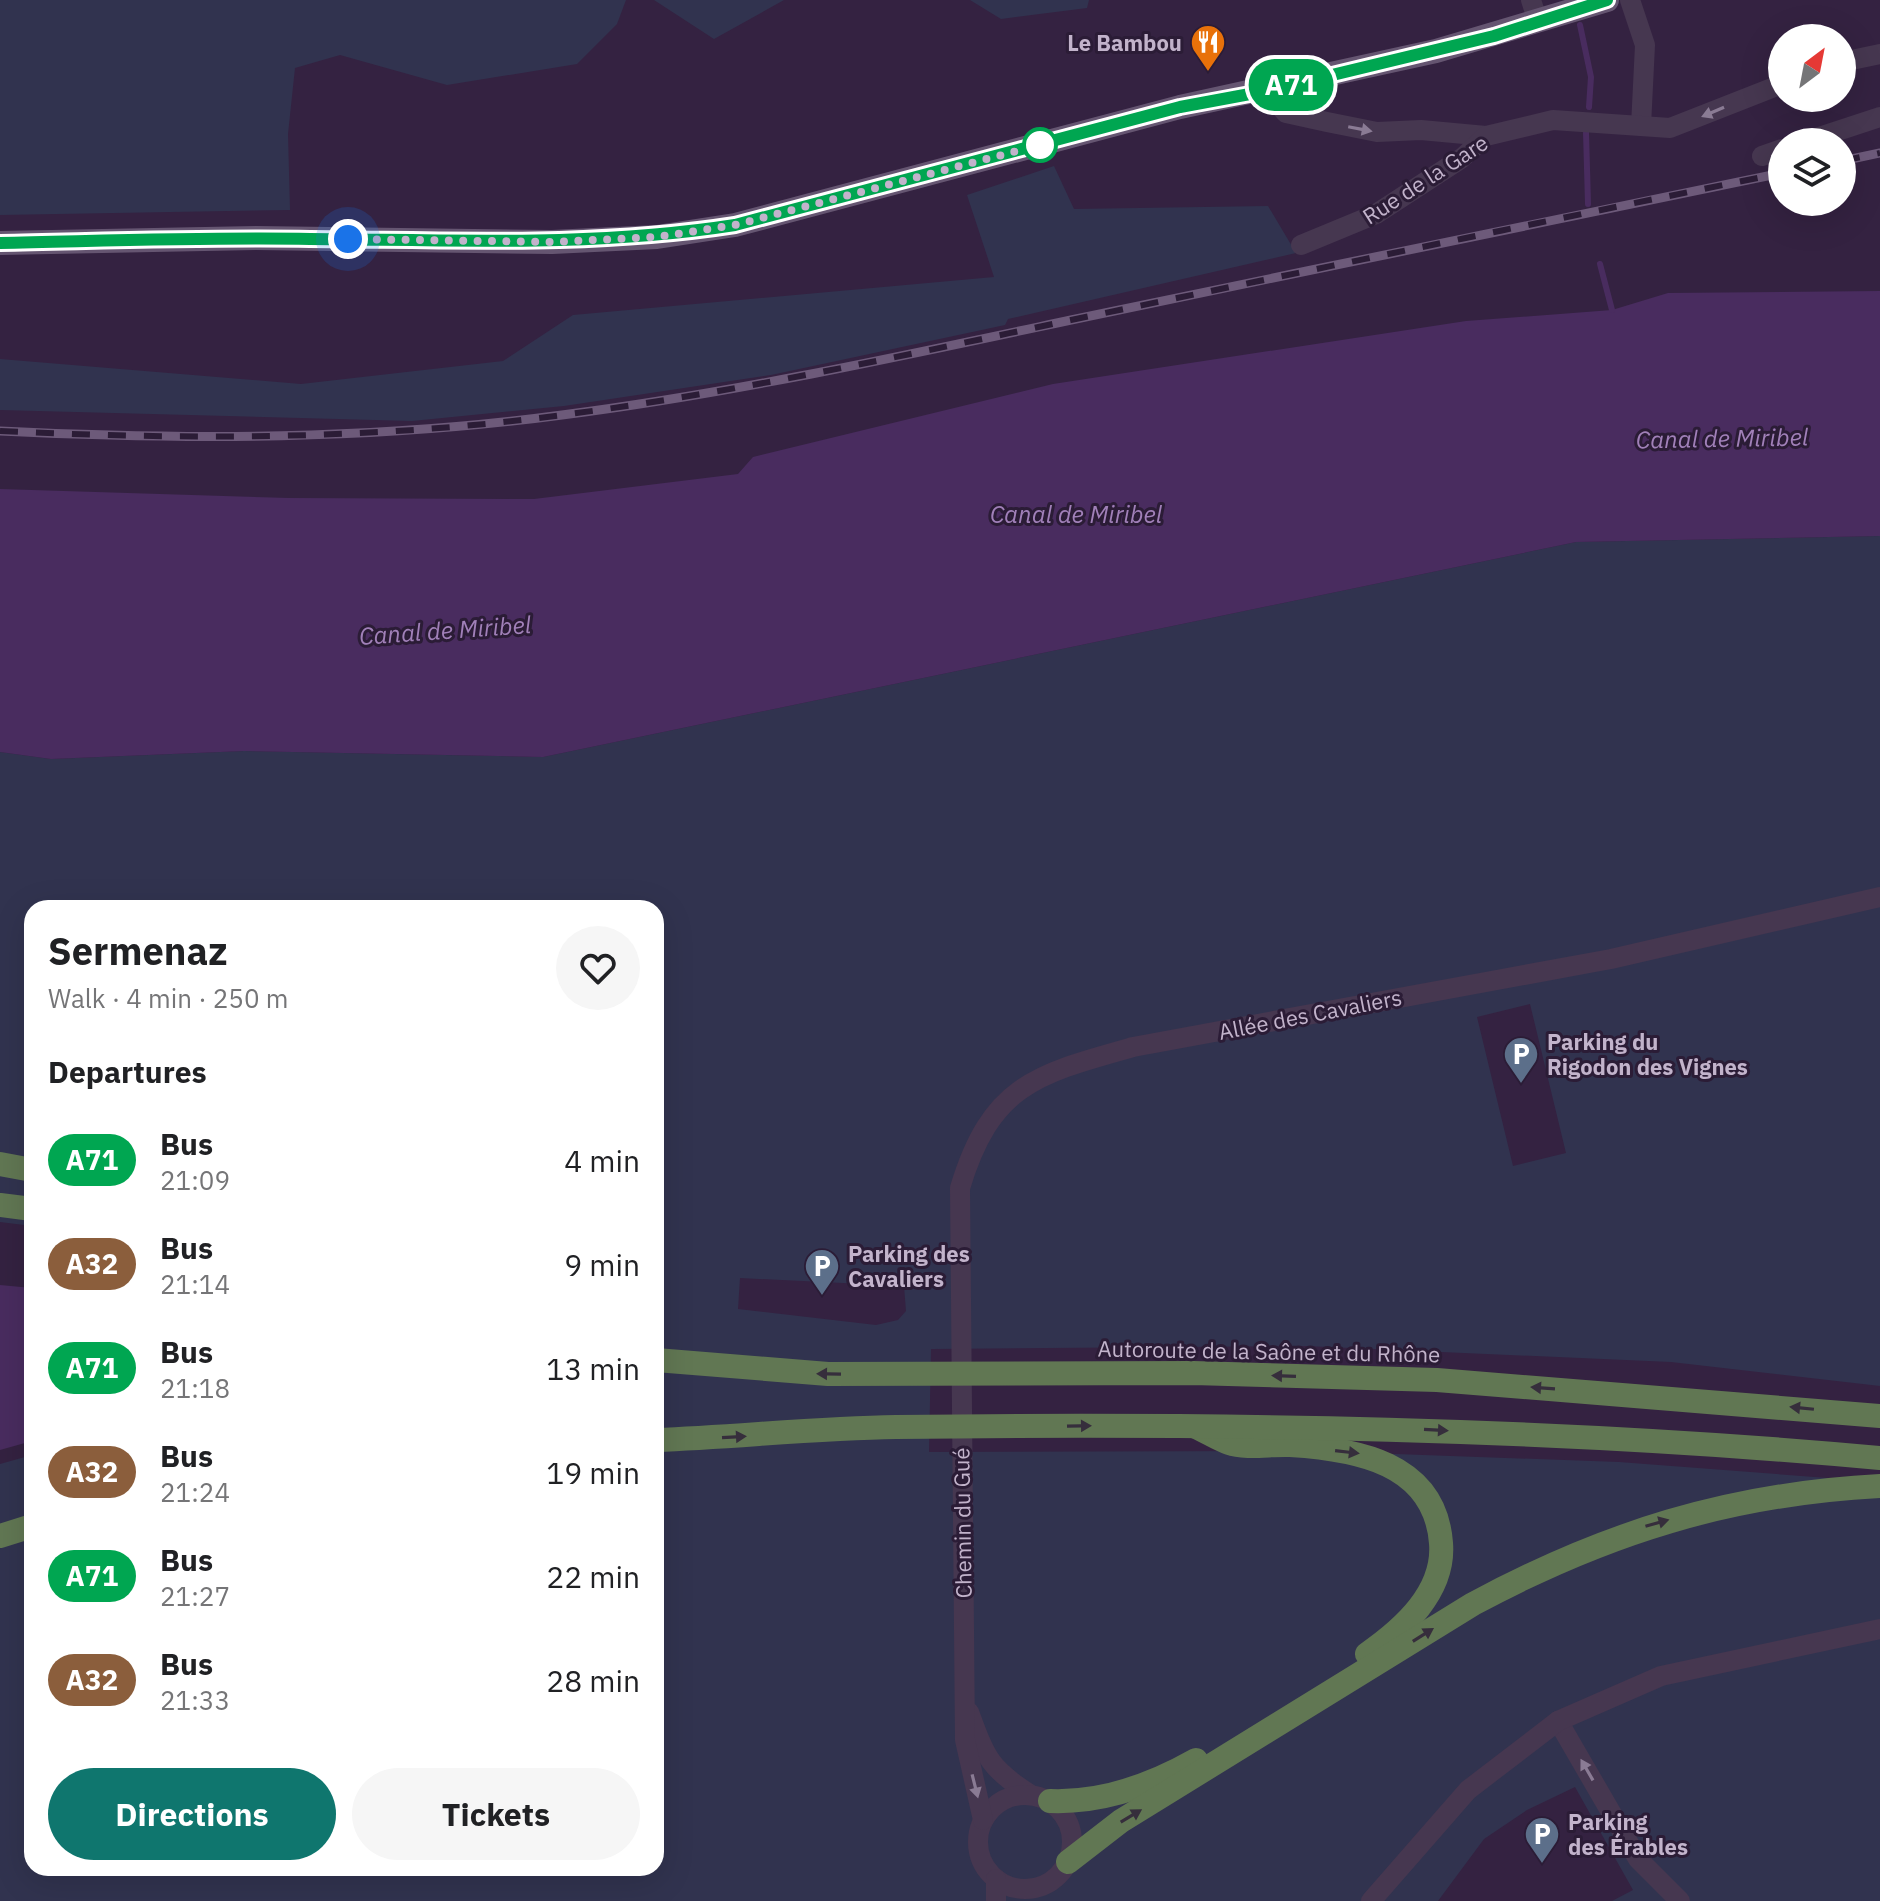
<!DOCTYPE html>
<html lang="en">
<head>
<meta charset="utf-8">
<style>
	body { margin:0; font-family:"IBM Plex Sans",sans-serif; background:#f6f6f6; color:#202124; height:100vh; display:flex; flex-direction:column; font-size:30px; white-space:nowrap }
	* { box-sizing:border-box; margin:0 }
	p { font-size:26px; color:#757577 }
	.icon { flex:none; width:44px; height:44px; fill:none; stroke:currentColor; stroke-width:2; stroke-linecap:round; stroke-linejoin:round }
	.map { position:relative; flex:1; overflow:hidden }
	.panel { position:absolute; left:24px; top:900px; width:640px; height:976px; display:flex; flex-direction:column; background:#fff; border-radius:24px; box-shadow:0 8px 32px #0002 }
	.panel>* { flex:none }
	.badge { padding:0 16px; border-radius:26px; font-size:28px; line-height:52px }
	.needle { width:52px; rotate:32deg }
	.fabs { position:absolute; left:1768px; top:24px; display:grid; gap:16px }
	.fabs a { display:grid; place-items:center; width:88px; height:88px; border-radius:50%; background:#fff; box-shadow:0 8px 32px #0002; font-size:40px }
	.you { position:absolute; width:40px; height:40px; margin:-20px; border:6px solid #fff; border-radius:50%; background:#1a73e8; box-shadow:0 0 0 12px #1a73e833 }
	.map>.badge { position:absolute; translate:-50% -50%; box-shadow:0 0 0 4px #fff }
	h2 { padding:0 24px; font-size:30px; line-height:72px }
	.round { display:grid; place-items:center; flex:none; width:84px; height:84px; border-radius:42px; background:#f6f6f6 }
	.summary { display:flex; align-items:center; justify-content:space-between; height:136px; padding:0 24px }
	h1 { font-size:38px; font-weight:700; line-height:60px }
	.button { display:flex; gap:16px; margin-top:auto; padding:16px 24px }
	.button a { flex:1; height:92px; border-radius:48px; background:#0f766e; color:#fff; font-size:32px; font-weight:700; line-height:92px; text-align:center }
	.button a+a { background:#f6f6f6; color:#202124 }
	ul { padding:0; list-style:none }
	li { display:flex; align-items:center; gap:24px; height:104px; padding:0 24px }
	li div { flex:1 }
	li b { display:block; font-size:30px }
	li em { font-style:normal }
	li .badge { min-width:88px; font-weight:700; text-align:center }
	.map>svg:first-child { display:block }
	.green { fill:#31334f; fill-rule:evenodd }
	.water { fill:#492c5f }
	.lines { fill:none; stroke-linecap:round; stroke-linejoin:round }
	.stream { stroke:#492c5f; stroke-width:6 }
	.minor { stroke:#463750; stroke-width:20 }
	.major { stroke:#655571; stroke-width:24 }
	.highway { stroke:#617753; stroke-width:24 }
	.rail-casing { stroke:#6d5a7a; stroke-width:9 }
	.rail { stroke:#2b1c36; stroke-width:6; stroke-dasharray:18; stroke-linecap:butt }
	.oneway { fill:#8a7b94 }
	.oneway2 { fill:#362e3c }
	.line-casing { stroke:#fff; stroke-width:18 }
	.line { stroke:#00a651; stroke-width:12 }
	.walk { stroke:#c2b3cb; stroke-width:8; stroke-dasharray:0 14.4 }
	.stop-dot { fill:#fff; stroke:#00a651; stroke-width:4 }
	.labels { text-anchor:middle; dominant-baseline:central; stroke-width:6; stroke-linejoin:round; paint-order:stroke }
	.poi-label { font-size:22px; font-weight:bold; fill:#c2b3cb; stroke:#2b1c36; text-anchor:start }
	.street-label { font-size:22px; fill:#c2b3cb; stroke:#2b1c36 }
	.water-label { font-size:24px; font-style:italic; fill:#a180b9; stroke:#2b1c36 }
</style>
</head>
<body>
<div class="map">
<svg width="1880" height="1901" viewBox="0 0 1880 1901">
	<rect width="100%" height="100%" fill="#342241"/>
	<g class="green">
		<polygon points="0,0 626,0 617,24 577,64 447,85 340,55 295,68 288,134 290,210 0,215"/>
		<polygon points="654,0 784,0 714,39"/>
		<polygon points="970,0 1089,0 1087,8 1001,19"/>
		<polygon points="1054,166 1074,209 1268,206 1296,253 1008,319 1005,325 771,375 564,406 412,421 0,410 0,359 301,384 503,361 573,315 994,277 967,195"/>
		<path d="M1880,536V1386L1671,1362L1306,1346L931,1349L929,1452L1314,1451L1619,1462L1880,1482V1901H1612L1633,1890L1575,1787L1527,1810L1484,1839L1438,1901H0V1464L32,1455V1868H656V908H32V1226L0,1222V752L51,759L244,751L543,757L1576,542ZM1530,1004L1566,1153L1513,1166L1477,1017ZM740,1278L904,1286L906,1311L898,1320L876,1325L738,1309Z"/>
	</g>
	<g class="water">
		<polygon points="1880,291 1880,536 1576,542 543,757 244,751 51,759 0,752 0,489 289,498 534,499 738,474 753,457 1053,384 1466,321 1612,310 1668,293"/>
		<polygon points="0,1285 32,1288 32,1441 0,1450"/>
	</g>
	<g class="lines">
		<g class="stream">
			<polyline points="1580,25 1591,77 1589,107"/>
			<polyline points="1586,132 1588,204"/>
			<polyline points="1600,264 1612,310"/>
		</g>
		<g class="minor">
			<polyline points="1531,0 1538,22"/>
			<polyline points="1630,0 1645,45 1641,126"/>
			<polyline points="1842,62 1880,54"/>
			<polyline points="1266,91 1286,113 1327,122 1377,132 1421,130 1486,136"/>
			<polyline points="1804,142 1880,117"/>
			<polyline points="1762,156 1782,149"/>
			<polyline points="1301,245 1376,214 1462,158 1486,136 1553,120 1670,128 1782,84"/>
			<path d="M969,1712C986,1758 989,1768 1031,1795"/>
			<polyline points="1558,1721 1638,1859 1680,1901"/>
			<circle cx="1025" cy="1842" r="47"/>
			<path d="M983,1820L965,1740L960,1188C991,1085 1036,1074 1133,1047L1611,959L1880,897"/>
			<polyline points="996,1901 996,1879"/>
			<polyline points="1371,1901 1468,1790 1558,1721 1661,1676 1880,1629"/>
		</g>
		<polyline class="major" points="0,243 256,238 552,242 657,237 735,225 1180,107 1436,51 1607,0"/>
		<g class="highway">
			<polyline points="0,1164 32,1170"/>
			<polyline points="0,1205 32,1209"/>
			<polyline points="656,1360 828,1374 1193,1373 1437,1380 1880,1416"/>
			<path d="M1196,1427C1207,1432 1218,1439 1229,1443C1246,1449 1271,1444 1290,1445C1355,1449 1435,1462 1441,1543C1445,1592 1403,1629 1367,1654"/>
			<path d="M656,1440C736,1437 816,1428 896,1427C1224,1423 1553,1428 1880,1458"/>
			<polyline points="0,1536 32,1526"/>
			<path d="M1050,1801C1102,1803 1152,1785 1196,1760"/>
			<path d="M1068,1862L1121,1821L1473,1604C1605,1533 1729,1494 1880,1486"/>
		</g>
		<g class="rail-casing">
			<g id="rail">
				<polyline points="1842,161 1880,153"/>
				<path d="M0,431C187,440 376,440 562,415C733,393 902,356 1071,320C1308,271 1545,221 1782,173"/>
			</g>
		</g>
		<use href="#rail" class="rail"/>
	</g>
	<defs><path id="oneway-solid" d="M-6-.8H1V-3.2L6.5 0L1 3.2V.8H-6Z" transform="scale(2)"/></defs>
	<g class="oneway">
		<use href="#oneway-solid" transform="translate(1713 112) rotate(157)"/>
		<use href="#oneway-solid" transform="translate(1360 129) rotate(11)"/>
		<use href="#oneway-solid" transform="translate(1587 1770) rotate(-120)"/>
		<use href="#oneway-solid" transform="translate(975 1786) rotate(76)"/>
	</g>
	<g class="oneway2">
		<use href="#oneway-solid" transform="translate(829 1374) rotate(-179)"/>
		<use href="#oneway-solid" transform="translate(1284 1376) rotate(-178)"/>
		<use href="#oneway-solid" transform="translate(1543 1388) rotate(-176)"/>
		<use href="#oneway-solid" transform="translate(1802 1408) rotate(-174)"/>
		<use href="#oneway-solid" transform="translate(1079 1426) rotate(-1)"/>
		<use href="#oneway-solid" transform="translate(1436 1430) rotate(3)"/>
		<use href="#oneway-solid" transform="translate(734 1437) rotate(-3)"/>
		<use href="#oneway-solid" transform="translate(1347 1452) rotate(7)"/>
		<use href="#oneway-solid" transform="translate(1657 1523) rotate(-16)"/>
		<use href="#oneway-solid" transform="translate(1423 1635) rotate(-32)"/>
		<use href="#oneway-solid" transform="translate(1131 1816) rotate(-31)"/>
	</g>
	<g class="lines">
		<g class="line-casing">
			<path id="line" d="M0,243C103,241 207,237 310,239C452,240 594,247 735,225L1180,107L1266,91L1494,36L1607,0"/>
		</g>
		<use href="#line" class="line"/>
		<polyline class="walk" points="348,239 552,242 657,237 735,225 1040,145"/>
	</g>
	<defs>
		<g id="restaurant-pin" transform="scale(1.8)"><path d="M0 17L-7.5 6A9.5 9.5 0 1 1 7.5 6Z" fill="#e8710a" stroke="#2b1c36"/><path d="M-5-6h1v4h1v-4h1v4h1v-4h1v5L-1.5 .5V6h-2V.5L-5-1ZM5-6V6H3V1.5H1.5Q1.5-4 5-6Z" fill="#fff"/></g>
		<g id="parking-pin" transform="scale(1.8)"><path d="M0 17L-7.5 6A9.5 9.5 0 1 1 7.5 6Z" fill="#5c6f8a" stroke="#2b1c36"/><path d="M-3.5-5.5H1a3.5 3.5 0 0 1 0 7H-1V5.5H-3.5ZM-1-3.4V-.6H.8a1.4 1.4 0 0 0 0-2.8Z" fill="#fff"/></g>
	</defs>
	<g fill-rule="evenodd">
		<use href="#restaurant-pin" x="1208" y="42"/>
		<use href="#parking-pin" x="1521" y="1054"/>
		<use href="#parking-pin" x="822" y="1266"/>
		<use href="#parking-pin" x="1542" y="1834"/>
	</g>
	<circle class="stop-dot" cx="1040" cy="145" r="16"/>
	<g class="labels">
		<g class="poi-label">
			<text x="1182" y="42" text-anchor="end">Le Bambou</text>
			<text x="1547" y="1041">Parking du<tspan x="1547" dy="25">Rigodon des Vignes</tspan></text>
			<text x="848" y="1253">Parking des<tspan x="848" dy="25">Cavaliers</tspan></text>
			<text x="1568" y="1821">Parking<tspan x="1568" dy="25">des Érables</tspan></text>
		</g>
		<g class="street-label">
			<text transform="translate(1425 179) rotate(-33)">Rue de la Gare</text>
			<text transform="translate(1310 1014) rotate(-11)">Allée des Cavaliers</text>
			<text transform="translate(1269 1351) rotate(1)">Autoroute de la Saône et du Rhône</text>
			<text transform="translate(962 1523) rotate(-91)">Chemin du Gué</text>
		</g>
		<g class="water-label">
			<text transform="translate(1722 438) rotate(-1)">Canal de Miribel</text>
			<text x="1076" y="514">Canal de Miribel</text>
			<text transform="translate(445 630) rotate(-4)">Canal de Miribel</text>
		</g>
	</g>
</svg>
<div class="fabs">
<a><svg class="needle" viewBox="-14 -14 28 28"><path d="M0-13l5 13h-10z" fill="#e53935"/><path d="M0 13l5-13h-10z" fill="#757577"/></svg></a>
<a><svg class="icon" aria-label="layers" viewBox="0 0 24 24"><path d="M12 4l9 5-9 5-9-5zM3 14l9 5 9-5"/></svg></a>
</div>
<div class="you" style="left:348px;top:239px"></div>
<b class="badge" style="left:1291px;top:85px;background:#00a651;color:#fff">A71</b>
<section class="panel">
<div class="summary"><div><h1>Sermenaz</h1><p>Walk · 4 min · 250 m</p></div><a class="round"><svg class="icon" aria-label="heart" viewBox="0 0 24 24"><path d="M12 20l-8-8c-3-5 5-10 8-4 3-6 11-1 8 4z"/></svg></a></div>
<h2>Departures</h2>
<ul>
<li><span class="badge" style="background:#00a651;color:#fff">A71</span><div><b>Bus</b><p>21:09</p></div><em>4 min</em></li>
<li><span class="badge" style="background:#8b5e3c;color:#fff">A32</span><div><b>Bus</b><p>21:14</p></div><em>9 min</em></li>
<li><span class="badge" style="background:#00a651;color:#fff">A71</span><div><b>Bus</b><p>21:18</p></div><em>13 min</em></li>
<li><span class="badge" style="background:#8b5e3c;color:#fff">A32</span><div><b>Bus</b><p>21:24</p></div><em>19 min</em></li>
<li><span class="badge" style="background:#00a651;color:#fff">A71</span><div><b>Bus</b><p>21:27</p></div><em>22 min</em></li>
<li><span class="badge" style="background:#8b5e3c;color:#fff">A32</span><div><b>Bus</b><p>21:33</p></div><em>28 min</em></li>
</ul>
<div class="button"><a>Directions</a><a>Tickets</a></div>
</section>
</div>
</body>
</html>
